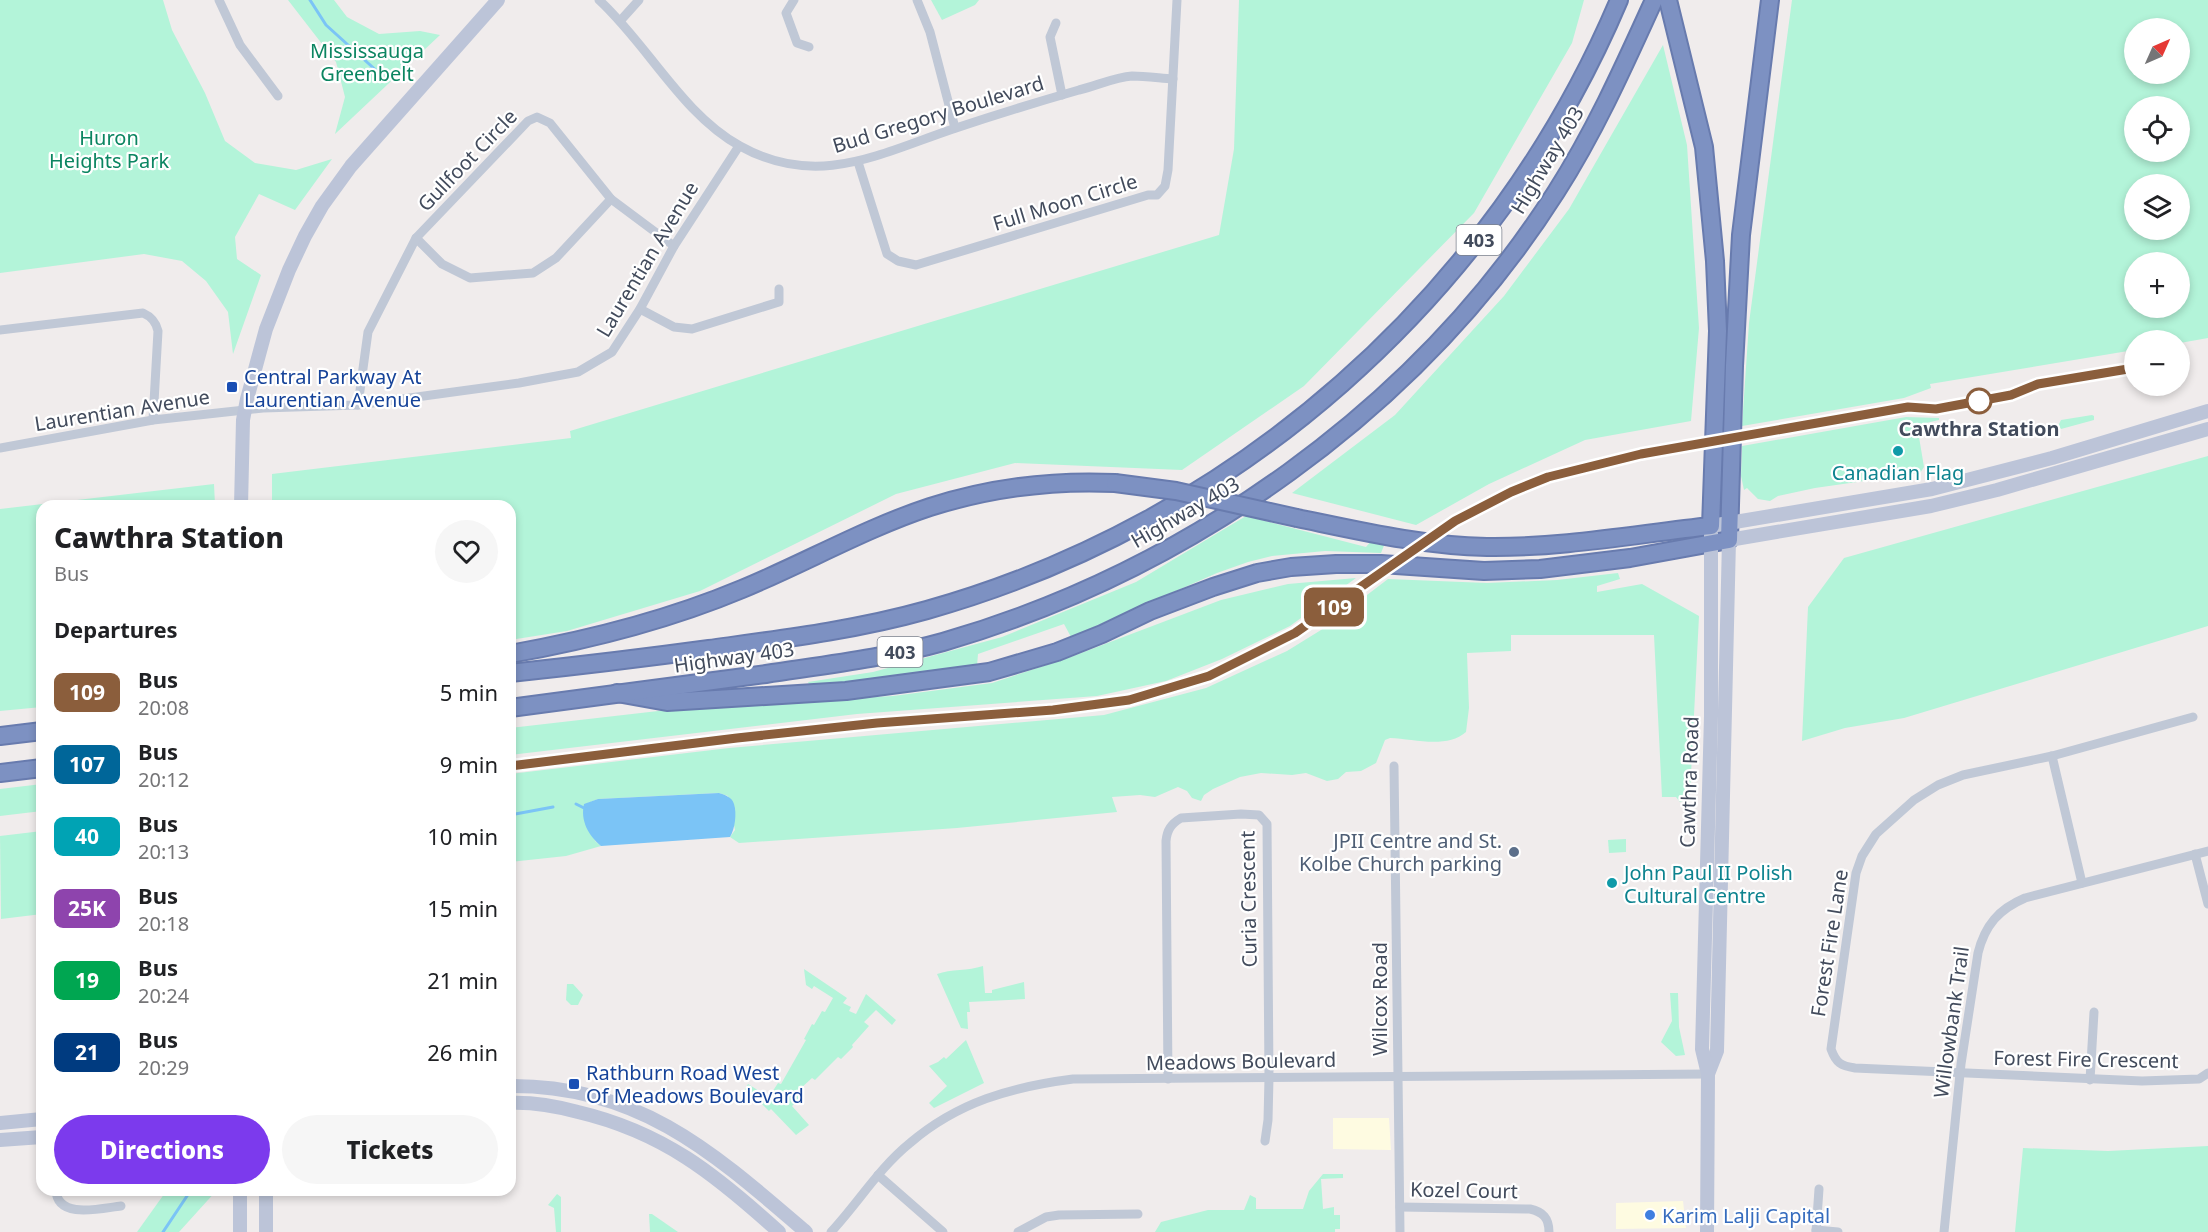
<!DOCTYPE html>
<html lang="en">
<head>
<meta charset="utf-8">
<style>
	body { margin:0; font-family:"Noto Sans",sans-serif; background:#f6f6f6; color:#202124; height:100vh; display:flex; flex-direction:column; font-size:22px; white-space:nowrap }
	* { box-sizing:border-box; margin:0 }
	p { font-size:20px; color:#757577 }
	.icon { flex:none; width:33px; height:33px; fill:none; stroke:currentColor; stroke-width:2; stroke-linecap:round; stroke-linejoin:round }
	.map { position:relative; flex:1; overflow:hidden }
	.sheet { position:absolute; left:36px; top:500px; width:480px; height:696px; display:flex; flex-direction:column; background:#fff; border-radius:18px; box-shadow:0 3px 9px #0003 }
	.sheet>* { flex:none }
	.badge { padding:0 12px; border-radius:9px; font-size:21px; line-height:39px }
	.needle { width:39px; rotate:45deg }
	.controls { position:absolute; left:2124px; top:18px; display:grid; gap:12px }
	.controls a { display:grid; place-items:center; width:66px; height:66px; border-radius:50%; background:#fff; box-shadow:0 3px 9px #0003; font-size:30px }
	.map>.badge { position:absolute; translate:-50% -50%; box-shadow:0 0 0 3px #fff }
	h2 { padding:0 18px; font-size:22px; line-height:54px }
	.round { display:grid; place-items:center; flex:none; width:63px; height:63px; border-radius:32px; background:#f6f6f6 }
	.summary { display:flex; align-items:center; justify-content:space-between; height:102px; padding:0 18px }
	h1 { font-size:28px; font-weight:800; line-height:45px }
	.action { display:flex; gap:12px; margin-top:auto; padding:12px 18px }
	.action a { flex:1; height:69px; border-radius:36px; background:#7c3aed; color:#fff; font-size:24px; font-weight:800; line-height:69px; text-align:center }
	.action a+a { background:#f6f6f6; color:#202124 }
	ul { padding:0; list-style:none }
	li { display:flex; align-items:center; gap:18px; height:72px; padding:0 18px }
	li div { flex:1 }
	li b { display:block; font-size:22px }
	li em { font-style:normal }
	li .badge { min-width:66px; font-weight:700; text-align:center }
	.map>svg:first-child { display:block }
	.commercial { fill:#fefbe1 }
	.green { fill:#b3f4d9; fill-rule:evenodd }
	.water { fill:#7bc4f6 }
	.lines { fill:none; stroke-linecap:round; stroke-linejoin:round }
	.stream { stroke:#7bc4f6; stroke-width:3 }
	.highway-casing { stroke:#687bae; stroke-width:20 }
	.street { stroke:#c0c8d6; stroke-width:9 }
	.secondary { stroke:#bcc4d8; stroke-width:14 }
	.highway { stroke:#7d91c2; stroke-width:16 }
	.highway-bridge-casing { stroke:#687bae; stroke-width:20; stroke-linecap:butt }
	.highway-bridge { stroke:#7d91c2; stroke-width:16 }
	.line-casing { stroke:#fff; stroke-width:14 }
	.line { stroke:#8b5e3c; stroke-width:9 }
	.transit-dot { fill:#1a4fb4; stroke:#fff; stroke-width:2 }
	.stop-dot { fill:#fff; stroke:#8b5e3c; stroke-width:3 }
	.culture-dot { fill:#0f9aa8; stroke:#fff; stroke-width:2 }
	.service-dot { fill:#5c6f8a; stroke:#fff; stroke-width:2 }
	.shop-dot { fill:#3f7fe0; stroke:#fff; stroke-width:2 }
	.labels { text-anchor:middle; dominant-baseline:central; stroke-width:4.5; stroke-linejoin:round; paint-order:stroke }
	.shield { fill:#fff; stroke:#7b818d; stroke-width:1.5 }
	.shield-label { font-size:18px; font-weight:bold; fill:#424b5c }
	.park-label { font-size:20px; fill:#0b8561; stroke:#fff }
	.street-label { font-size:20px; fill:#424b5c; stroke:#fff }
	.transit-label { font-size:20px; fill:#164399; stroke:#fff; text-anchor:start }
	.stop-label { font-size:20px; font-weight:bold; fill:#424b5c; stroke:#fff }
	.culture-label { font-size:20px; fill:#0d838f; stroke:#fff }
	.service-label { font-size:20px; fill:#4e5e75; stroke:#fff; text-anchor:end }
	.shop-label { font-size:20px; fill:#366cbe; stroke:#fff; text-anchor:start }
</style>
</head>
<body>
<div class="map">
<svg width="2208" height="1232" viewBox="0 0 2208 1232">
	<rect width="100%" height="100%" fill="#f0ecec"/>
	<g class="commercial">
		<polygon points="1333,1118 1389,1118 1391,1150 1333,1149"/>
		<polygon points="1683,1201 1686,1228 1616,1229 1616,1203"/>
	</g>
	<g class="green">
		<polygon points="0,0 163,0 172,30 205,93 225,141 255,163 296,170 332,159 295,210 259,194 235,237 237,259 261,275 233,354 228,312 206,281 182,261 144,254 0,273"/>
		<polygon points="288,0 334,0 347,17 379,34 420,31 440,35 335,134 345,97 336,62"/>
		<polygon points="931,0 979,0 975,5 942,20"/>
		<polygon points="1239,0 1584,0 1572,43 1474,213 1304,386 1182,470 1015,463 896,494 700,591 567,631 510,640 510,506 272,505 272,474 571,438 570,431 1219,235 1234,149"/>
		<path d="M1792,0H2208V338L2180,343V340H2134V350L1930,384L1931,388L1904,398L1742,426L1749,323ZM2134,28H2180V74H2134ZM2134,106H2180V152H2134ZM2134,184H2180V230H2134ZM2134,262H2180V308H2134Z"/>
		<polygon points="1663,45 1687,145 1699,328 1691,421 1585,440 1489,484 1416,525 1292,493 1395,415 1504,296 1569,209"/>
		<polygon points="2092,415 2094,416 2094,420 2061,429 2058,426 2061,420"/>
		<polygon points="1906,417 1939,418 1939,420 1917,425 1924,467 1920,473 1815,488 1778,496 1770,501 1758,499 1747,488 1744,490 1741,476 1742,446"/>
		<polygon points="2208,456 2208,626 1904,718 1845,728 1802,741 1808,607 1844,558"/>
		<polygon points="214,484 215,505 42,506 42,707 0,711 0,509"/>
		<polygon points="1246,516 1366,547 1372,540 1385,543 1381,553 1325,551 1272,556 1248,562 1217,573 1071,637 1064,624 978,654 977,666 926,674 810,686 808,682 873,672 1002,637 1136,582"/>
		<path d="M1618,573L1620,579L1597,586V592L1642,584L1699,616L1690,794L1686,800L1680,802L1676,797H1662L1654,635H1511V651L1467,653L1469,708L1466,732C1447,749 1414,739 1390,738L1385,740L1376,763L1361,771L1346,772L1338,779L1327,781L1306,773L1292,775L1261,773L1240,777L1213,789L1204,795L1201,801L1192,798L1187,791L1178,787L1155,797L1140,795L1112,797L1117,812L957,828L739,843L730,837L735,830L728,796L719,793L598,799L588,803L595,841L601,846L566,856L510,862V774L729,748L1104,715L1206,688L1287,651L1321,630L1388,579L1487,583L1557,580Z"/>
		<polygon points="1356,578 1290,626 1222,659 1166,681 1097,696 857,714 510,755 510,728 693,707 893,696 992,683 1068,658 1221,600 1288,584"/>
		<polygon points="42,784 42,811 0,816 0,789"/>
		<polygon points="42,831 42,914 1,919 0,836"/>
		<polygon points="1626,839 1626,852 1609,853 1608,840"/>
		<path d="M983,966L985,993H992V990L1024,982L1025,999L969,1002L970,1012H967L968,1029L961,1028L937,974C951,969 968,971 983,966Z"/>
		<polygon points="804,969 847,998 843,1003 851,1007 849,1011 856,1014 866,994 896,1020 892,1025 876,1010 864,1022 869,1026 852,1045 853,1047 841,1059 838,1057 815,1080 812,1078 800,1089 804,1094 792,1106 809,1125 796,1135 771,1109 769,1111 753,1095 750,1097 744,1091 748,1084 769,1097 778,1083 781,1084 806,1040 804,1039 812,1024 814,1025 822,1011 825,1012 833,998 814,986 812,989 806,985"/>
		<polygon points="567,984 573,984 583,995 578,1005 571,1005 566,1000"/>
		<polygon points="1670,993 1678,993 1679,1027 1685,1055 1676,1056 1661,1042 1672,1021"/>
		<polygon points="966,1040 984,1083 934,1108 929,1103 947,1086 929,1066 938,1062 944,1057 946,1059"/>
		<polygon points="2208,1146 2208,1232 2015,1232 2023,1148 2108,1151"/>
		<polygon points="1323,1174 1343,1174 1343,1178 1321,1179 1323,1209 1334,1207 1334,1215 1340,1215 1340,1229 1335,1229 1335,1232 1155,1232 1161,1222 1208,1210 1244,1210 1250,1195 1256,1198 1256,1209 1303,1209 1309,1191"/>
		<polygon points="167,1190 217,1190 179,1232 137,1232"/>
		<polygon points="557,1194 561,1197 561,1232 556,1232 554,1208 548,1205"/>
		<polygon points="649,1214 652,1214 678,1232 650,1232"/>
	</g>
	<path class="water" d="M719,793C725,795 732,797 734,804C737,813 735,829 730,837L601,846C589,836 580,821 584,804L598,799Z"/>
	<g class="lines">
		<g class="stream">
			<polyline points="310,0 326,25 379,73"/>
			<polyline points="576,804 586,809"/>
			<polyline points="510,815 553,807"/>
			<polyline points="163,1232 191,1190"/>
		</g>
		<g class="highway-casing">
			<g id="highway">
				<path d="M1297,518C1360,531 1423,546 1487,547C1562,548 1637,534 1711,526L1718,331L1715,261L1704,147L1668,0"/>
				<path d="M510,654C589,640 668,620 742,589C805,563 866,528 930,507C990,488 1052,480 1115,483"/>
				<path d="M510,673C576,666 643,658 709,649C782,639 856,630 927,610C1236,523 1494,296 1619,0"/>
				<polyline points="617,693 667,702 846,691 989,672 1057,652 1102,634 1150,611 1213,587 1257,573 1291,567 1336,564 1381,564 1484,571 1540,569 1630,558 1729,540 1734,366 1741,235 1770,0"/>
				<path d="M510,708C595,696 681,686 766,674C825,665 886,658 943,642C1188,571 1418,409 1556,192C1595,131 1624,66 1654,0"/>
				<polyline points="0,736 42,731"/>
				<polyline points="0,773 42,768"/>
			</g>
		</g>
		<g class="street">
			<polyline points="219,0 240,45 278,96"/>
			<path d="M599,0C648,45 682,114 740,146C817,189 879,154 953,129C995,115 1037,102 1079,90C1096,86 1115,77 1132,76C1145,76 1159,78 1173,79"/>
			<polyline points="794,0 786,13 797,43 809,47"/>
			<polyline points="917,0 930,32 955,128"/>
			<polyline points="621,20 639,0"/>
			<polyline points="1056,23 1050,37 1062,95"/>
			<polyline points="858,162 887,254 898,261 916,265 1148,195 1157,195 1165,186 1168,170 1177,0"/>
			<polyline points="416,238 442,264 470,278 533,273 556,258 611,199"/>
			<polyline points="640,309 674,327 692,329 779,302 779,289"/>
			<path d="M0,330L143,313C152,317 156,322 158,331L153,420"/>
			<polyline points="358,405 368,332 416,238 528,121 537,117 550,123 611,199 674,246"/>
			<polyline points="0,448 153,420 263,408 358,405 519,383 578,372 612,352 640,309 674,246 739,146"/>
			<path d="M2193,717L2052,756L1963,775L1938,785L1914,800L1876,834L1862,856L1856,873L1831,1049C1836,1063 1841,1066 1855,1068L2142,1081L2199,1079L2208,1073"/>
			<polyline points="2052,756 2082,883"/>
			<polyline points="1394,766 1400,1232"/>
			<polyline points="2195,854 2208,904"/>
			<path d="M1168,1079L1166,841C1167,830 1171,824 1181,818L1241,814L1259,815L1267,824L1269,1078L1268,1120L1265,1141"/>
			<polyline points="2090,1080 2094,1012"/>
			<polyline points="878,1175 943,1232"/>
			<path d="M56,1190C57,1220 102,1208 121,1206"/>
			<path d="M1400,1207L1530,1209C1543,1212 1549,1218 1549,1232"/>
			<polyline points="1816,1230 1838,1232"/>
			<path d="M831,1232C858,1203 879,1168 910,1143C958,1102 1011,1087 1073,1079L1708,1074"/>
			<polyline points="1018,1232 1046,1217 1059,1215 1138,1214"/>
			<polyline points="1816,1232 1819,1189"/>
			<path d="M1944,1232L1961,1064L1978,953C1985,925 1999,909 2025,898L2208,851"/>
		</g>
		<g class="secondary">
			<polyline points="241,506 243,420 247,399 266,329 289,270 305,236 322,206 351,166 498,0"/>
			<polyline points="1708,1074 1717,1051 1729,540 1931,506 1997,490 2208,429"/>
			<path d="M510,1086C639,1085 714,1153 806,1232"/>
			<path d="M510,1103C533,1102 555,1106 578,1112C663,1132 715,1174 779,1232"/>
			<polyline points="0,1123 42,1119"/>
			<polyline points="0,1140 42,1137"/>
			<polyline points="266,1190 266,1232"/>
			<polyline points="240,1232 240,1190"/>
			<polyline points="1707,1232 1708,1074 1702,1049 1711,716 1711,526 1932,489 2052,458 2208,411"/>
		</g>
		<use href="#highway" class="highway"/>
		<g class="highway-bridge-casing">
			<polyline id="highway-bridge" points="1115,483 1176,491 1297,518"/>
		</g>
		<use href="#highway-bridge" class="highway-bridge"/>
	</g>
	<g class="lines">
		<g class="line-casing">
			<polyline id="line" points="510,766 737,738 877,723 1053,710 1129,700 1209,676 1295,633 1455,521 1511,492 1548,477 1641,454 1908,407 1936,409 2011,395 2038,384 2134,368"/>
		</g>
		<use href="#line" class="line"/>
	</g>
	<g class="transit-dot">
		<rect x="226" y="381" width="12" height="12" rx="3"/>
		<rect x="568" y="1078" width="12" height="12" rx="3"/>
	</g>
	<circle class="stop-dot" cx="1979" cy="401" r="12"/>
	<g class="culture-dot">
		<circle cx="1898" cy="451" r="6"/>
		<circle cx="1612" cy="883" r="6"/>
	</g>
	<circle class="service-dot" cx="1514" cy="852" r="6"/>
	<circle class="shop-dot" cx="1650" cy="1215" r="6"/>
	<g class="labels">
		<g class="shield">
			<rect x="1456.5" y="225" width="45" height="30" rx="4.5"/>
			<rect x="877.5" y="637" width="45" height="30" rx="4.5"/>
		</g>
		<g class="shield-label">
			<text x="1479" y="240">403</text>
			<text x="900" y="652">403</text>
		</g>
		<g class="park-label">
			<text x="367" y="50">Mississauga<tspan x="367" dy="23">Greenbelt</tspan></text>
			<text x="109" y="137">Huron<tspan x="109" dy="23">Heights Park</tspan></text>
		</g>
		<g class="street-label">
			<text transform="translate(938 114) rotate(-17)">Bud Gregory Boulevard</text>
			<text transform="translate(467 160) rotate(-46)">Gullfoot Circle</text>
			<text transform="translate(1547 160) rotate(-59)">Highway 403</text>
			<text transform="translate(1065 202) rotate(-17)">Full Moon Circle</text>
			<text transform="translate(647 259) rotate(-59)">Laurentian Avenue</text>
			<text transform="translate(122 410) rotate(-9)">Laurentian Avenue</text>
			<text transform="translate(1185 512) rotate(-30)">Highway 403</text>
			<text transform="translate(734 657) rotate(-8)">Highway 403</text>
			<text transform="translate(1689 782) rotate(-88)">Cawthra Road</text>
			<text transform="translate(1248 899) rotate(-91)">Curia Crescent</text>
			<text transform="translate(1829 943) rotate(-81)">Forest Fire Lane</text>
			<text transform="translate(1379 999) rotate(-90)">Wilcox Road</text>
			<text transform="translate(1951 1022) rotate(-82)">Willowbank Trail</text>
			<text transform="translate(2086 1059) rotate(1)">Forest Fire Crescent</text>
			<text transform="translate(1241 1061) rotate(-1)">Meadows Boulevard</text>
			<text transform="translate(1464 1190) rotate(1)">Kozel Court</text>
		</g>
		<g class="transit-label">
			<text x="244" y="376">Central Parkway At<tspan x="244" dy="23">Laurentian Avenue</tspan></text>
			<text x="586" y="1072">Rathburn Road West<tspan x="586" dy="23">Of Meadows Boulevard</tspan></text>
		</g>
		<g class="stop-label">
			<text x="1979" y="428">Cawthra Station</text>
		</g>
		<g class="culture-label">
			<text x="1898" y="472">Canadian Flag</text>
			<text x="1624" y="872" text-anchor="start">John Paul II Polish<tspan x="1624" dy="23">Cultural Centre</tspan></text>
		</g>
		<g class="service-label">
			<text x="1502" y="840">JPII Centre and St.<tspan x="1502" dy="23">Kolbe Church parking</tspan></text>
		</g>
		<g class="shop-label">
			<text x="1662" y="1215">Karim Lalji Capital</text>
		</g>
	</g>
</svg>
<div class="controls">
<a><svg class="needle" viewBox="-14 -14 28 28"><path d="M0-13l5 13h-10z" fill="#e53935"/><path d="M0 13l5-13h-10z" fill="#757577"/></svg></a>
<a><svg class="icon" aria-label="locate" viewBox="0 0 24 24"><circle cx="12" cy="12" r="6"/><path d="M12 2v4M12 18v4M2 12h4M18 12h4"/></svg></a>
<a><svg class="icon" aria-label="layers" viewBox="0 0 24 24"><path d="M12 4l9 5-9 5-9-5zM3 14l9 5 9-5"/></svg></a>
<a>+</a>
<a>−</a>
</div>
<b class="badge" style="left:1334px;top:607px;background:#8b5e3c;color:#fff">109</b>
<section class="sheet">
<div class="summary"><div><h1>Cawthra Station</h1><p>Bus</p></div><a class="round"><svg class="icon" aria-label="heart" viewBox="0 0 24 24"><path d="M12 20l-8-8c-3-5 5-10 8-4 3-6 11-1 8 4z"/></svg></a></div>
<h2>Departures</h2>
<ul>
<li><span class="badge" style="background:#8b5e3c;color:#fff">109</span><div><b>Bus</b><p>20:08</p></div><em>5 min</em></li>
<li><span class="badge" style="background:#069;color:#fff">107</span><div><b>Bus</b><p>20:12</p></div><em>9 min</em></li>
<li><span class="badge" style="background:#00a3b4;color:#fff">40</span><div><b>Bus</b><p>20:13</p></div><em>10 min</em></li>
<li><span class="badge" style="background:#8e44ad;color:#fff">25K</span><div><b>Bus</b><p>20:18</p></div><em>15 min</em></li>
<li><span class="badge" style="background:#00a651;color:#fff">19</span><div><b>Bus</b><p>20:24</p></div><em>21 min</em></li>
<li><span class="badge" style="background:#003b80;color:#fff">21</span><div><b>Bus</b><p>20:29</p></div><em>26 min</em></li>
</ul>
<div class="action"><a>Directions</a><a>Tickets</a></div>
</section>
</div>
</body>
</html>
